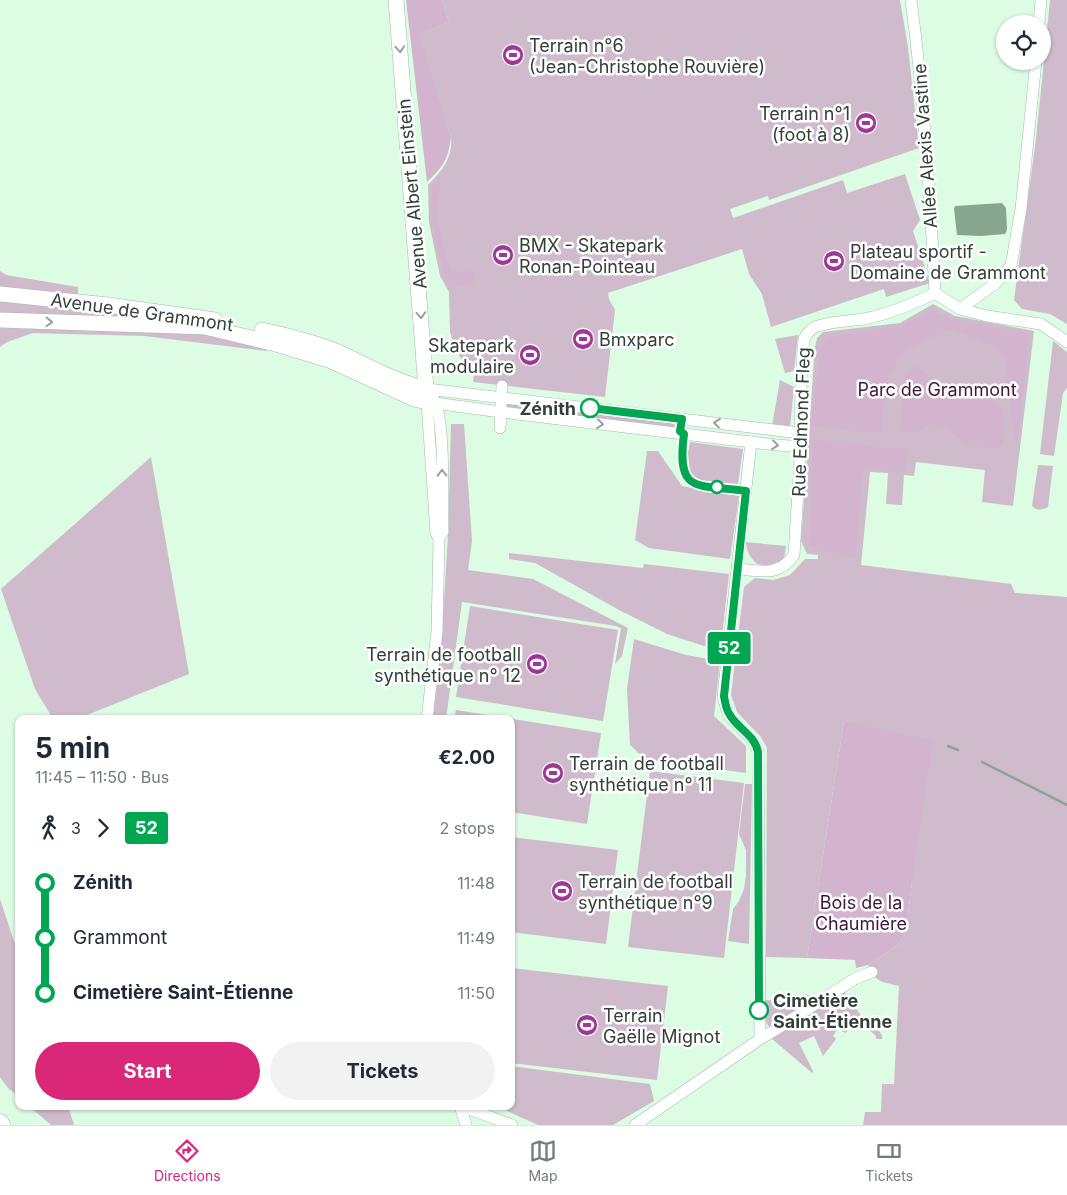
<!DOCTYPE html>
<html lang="en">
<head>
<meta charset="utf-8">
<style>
	body { margin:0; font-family:Inter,sans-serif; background:#f2f2f3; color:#1f2937; height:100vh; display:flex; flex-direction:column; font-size:19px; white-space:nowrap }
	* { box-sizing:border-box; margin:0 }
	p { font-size:16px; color:#747a83 }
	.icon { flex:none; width:28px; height:28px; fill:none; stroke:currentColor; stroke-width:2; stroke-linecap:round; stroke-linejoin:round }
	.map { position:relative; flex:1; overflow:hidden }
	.side { position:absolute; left:15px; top:715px; width:500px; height:395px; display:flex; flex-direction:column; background:#fff; border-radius:10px; box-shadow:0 1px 4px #0004 }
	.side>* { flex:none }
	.badge { padding:0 10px; border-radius:4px; font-size:18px; line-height:32px }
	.controls { position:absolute; left:996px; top:15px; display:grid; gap:10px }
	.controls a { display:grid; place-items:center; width:55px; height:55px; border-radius:50%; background:#fff; box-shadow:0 1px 4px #0004; font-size:25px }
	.map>.badge { position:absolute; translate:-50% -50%; box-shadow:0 0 0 2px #fff }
	.legs { display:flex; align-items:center; gap:8px; height:55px; padding:0 20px; font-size:16px }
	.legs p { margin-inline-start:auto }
	.headline { display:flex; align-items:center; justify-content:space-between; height:85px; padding:0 20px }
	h1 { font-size:28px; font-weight:700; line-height:38px }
	.cta { display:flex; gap:10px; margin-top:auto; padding:10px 20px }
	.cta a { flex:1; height:58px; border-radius:30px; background:#db2777; color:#fff; font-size:20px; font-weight:700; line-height:58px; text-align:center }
	.cta a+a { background:#f2f2f3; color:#1f2937 }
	ul { padding:0 20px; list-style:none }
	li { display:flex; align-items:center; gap:18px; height:55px; font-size:19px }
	li i { display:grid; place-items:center; width:8px; height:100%; margin:0 6px; background:currentColor }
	li i::after { content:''; width:12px; height:12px; margin:-6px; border:4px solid; border-radius:50%; background:#fff }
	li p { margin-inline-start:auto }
	li:first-child i { background:linear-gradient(#0000 50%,currentColor 0) }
	li:last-child i { background:linear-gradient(currentColor 50%,#0000 0) }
	.tab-bar { display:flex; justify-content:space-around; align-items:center; height:70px; border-top:1px solid #e0e1e3; background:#fff; font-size:14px; color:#747a83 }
	.tab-bar a { display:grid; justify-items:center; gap:2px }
	.tab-bar .on { color:#db2777 }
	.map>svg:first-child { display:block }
	.green { fill:#cfbbcc }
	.forest { fill:#d2b4ce }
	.water { fill:#86a68f }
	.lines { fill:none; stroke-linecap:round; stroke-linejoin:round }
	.stream { stroke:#86a68f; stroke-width:2.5 }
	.minor-casing { stroke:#9fbda7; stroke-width:12 }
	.major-casing { stroke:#9fbda7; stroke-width:16 }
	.highway-casing { stroke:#9fbda7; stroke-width:19 }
	.minor { stroke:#fff; stroke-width:11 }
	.major { stroke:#fff; stroke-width:15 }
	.highway { stroke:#fff; stroke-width:18 }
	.oneway { stroke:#99a09b }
	.line-1-casing { stroke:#fff; stroke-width:11 }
	.line-1 { stroke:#00a651; stroke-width:8 }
	.stop-1-dot { fill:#fff; stroke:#00a651; stroke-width:2.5 }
	.labels { text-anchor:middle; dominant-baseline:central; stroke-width:5; stroke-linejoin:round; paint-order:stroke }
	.poi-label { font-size:18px; fill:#334037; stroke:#fff; text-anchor:start }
	.street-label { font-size:18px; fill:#334037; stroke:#fff }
	.park-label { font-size:18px; fill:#3f183c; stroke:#fff }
	.stop-label { font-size:18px; font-weight:bold; fill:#334037; stroke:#fff; text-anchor:end }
</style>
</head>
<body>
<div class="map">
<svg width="1067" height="1125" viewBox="0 0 1067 1125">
	<rect width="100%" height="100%" fill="#dcfce4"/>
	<g class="green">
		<path d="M442,0H900L908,47L919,148L769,200L768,196L730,209L733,218L843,180L847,193L905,174L920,220L913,231L930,283L886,297L884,289L771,327L762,294L749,274L742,249L608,293L609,299L615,310L605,397L473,382L475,367L467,365L463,361L455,350L450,332L449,292L440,276L429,222L428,185C442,171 453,158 451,137L418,34L449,22Z"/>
		<polygon points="1050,0 1067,0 1067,324 1050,314 1022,309 1014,300 1036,139"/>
		<polygon points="0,271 6,275 78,287 78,296 0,287"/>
		<polygon points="0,299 205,321 0,315"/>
		<path d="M933,304L955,316L1034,331L1013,506L982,502L985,470L916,462L914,476L904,475L902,505L886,504L888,473L870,472L861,565L1011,584L1015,593L1067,597V1125H863L865,1112H881L882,1084H894L899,986C881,981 877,984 868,965L900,943L906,932L912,881L844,721L807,958L766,957L767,748L761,737L737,712L731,695L744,587L755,578L773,580L790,575L805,559H818V555L807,554L801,541L815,347L817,338L823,332L900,323Z"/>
		<polygon points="0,328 79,329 187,333 224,336 267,347 266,351 144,336 33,333 7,342 0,347"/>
		<polygon points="798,335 794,371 785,373 775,339"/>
		<polygon points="1053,341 1067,352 1067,388 1063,393 1054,456 1040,454"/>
		<polygon points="780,380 794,387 790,427 772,426"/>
		<polygon points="504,401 675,422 674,429 503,408"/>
		<polygon points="451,424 464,424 472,541 468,570 533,579 628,628 622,656 615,664 621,628 616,626 462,602 446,719 433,719 442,634 448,535"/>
		<polygon points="690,442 743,449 738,484 698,480 690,472 688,453"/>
		<polygon points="647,451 658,451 682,486 739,496 730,559 649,548 635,540"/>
		<polygon points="151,457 189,674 77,719 53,719 35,689 1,589"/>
		<path d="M1038,465L1053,466L1048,507C1042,510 1037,511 1032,506Z"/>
		<path d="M745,542L786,546L784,559C761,571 751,566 745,542Z"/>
		<polygon points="509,553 643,568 644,564 729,574 721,645 719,648 704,646 667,634 619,610 535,563 509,559"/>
		<polygon points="470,606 618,630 603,721 456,697"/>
		<polygon points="634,639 686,655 720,661 714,716 746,746 746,773 645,759 630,745 627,689"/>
		<polygon points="456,710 601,733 587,824 511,812 511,719 454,719"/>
		<polygon points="650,771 744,783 724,958 628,947"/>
		<polygon points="745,784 752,784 749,944 728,941 733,909 739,901 744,889 746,876 746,850 739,834"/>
		<polygon points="511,837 618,850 606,944 511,932"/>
		<polygon points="0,899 19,956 19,1097 8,1088 0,1077"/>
		<polygon points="511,968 668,986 657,1080 511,1063"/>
		<path d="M844,991L867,1024L873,1023L882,1035V1039H876V1036C869,1029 863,1026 853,1023L846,1033L838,1029L833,1036L836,1039L823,1056L814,1036L799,1043L813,1071L812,1073L771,1038Z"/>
		<polygon points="803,994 813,996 815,1000 774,1027 768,1026 766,1021 765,1000 803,1002"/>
		<polygon points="511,1066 650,1084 654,1101 613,1125 538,1125 496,1106 511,1106"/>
		<polygon points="29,1106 68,1106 74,1125 51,1125"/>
	</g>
	<g class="forest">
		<path d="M406,0H442L449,22L419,34L451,137C448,160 443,167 427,182Z"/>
		<path d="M440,177L438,222L450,272L475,271L474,284L449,286C437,248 430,227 432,186Z"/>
		<path d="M932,310L954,320L1029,334L1017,445L1006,385L1008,365L1003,355L991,345L953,329C887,350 888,371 881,433L811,426L820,351L826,337L901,327Z"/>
		<polygon points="915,366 938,383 959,395 997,402 1003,409 1004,429 1003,441 999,448 968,445 947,429 928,425 915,432 900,431 906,377"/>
		<polygon points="813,439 908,450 904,472 864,467 856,541 856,558 824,551 809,545"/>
		<polygon points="844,721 933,741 912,881 906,932 900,943 868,965 856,968 855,960 807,958"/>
	</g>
	<polygon class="water" points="1002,203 1006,208 1007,230 1005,234 981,236 957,235 954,209 955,206"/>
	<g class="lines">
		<g class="stream">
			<polyline points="948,746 958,750"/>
			<polyline points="982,762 1067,805"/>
		</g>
		<g class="minor-casing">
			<g id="minor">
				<path d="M911,0C924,97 930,195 935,293"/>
				<polyline points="1039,24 1041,0"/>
				<polyline points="935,293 960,309 987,316 1041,324 1067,342"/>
				<polyline points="960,309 996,283 1011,266 1021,209 1036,61"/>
				<polyline points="427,389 800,433"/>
				<path d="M433,398C446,417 442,504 443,532L441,535"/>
				<polyline points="500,428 502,386"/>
				<path d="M751,442L723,696C725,702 726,710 729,715C737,728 754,735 758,752L760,1039"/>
				<path d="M738,569C762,571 778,577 794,555L800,460L801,380L804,339C807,333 811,328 818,326C833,321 849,321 864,319C889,314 913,304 935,293"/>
				<polyline points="427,719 437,632 439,539 436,533 427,402 501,412 767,444 800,447"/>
				<polyline points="460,1106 466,1125"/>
				<polyline points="460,1107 464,1107 512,1125"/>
				<polyline points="635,1125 760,1039 775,1030 856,978 872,972"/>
			</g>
		</g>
		<g class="major-casing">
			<g id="major">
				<polyline points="0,294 108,305 215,320"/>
				<polyline points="0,320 205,327 276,344 329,360 414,399 427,402 396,0"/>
				<path d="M262,330C285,335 310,341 333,350C364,363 394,382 427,389"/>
			</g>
		</g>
		<g class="highway-casing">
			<polyline id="highway" points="0,1123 1,1125"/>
		</g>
		<use href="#minor" class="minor"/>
		<use href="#major" class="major"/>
		<use href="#highway" class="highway"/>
	</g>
	<defs><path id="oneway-chevron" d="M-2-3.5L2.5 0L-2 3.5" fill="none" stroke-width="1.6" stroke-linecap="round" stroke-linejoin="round" transform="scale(1.25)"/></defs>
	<g class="oneway">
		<use href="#oneway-chevron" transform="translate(400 49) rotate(86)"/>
		<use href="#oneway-chevron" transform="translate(421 315) rotate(86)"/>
		<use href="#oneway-chevron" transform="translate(49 322) rotate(2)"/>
		<use href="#oneway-chevron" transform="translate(717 423) rotate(-173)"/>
		<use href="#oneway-chevron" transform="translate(600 424) rotate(7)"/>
		<use href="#oneway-chevron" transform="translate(775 445) rotate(7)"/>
		<use href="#oneway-chevron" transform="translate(442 473) rotate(-91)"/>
	</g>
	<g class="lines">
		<g class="line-1-casing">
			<path id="line-1" d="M590,408L682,419L680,431L684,434C676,495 697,484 746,491L724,696C725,702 726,710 730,715C737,728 755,735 758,752L759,1010"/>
		</g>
		<use href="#line-1" class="line-1"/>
	</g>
	<defs>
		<g id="stadium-disc" transform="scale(1.125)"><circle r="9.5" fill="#9f3799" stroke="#fff"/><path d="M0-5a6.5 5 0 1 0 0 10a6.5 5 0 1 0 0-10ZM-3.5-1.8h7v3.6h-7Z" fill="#fff"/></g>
	</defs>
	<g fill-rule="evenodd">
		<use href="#stadium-disc" x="513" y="55"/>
		<use href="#stadium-disc" x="866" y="123"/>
		<use href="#stadium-disc" x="503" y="255"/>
		<use href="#stadium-disc" x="834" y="261"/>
		<use href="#stadium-disc" x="583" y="339"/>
		<use href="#stadium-disc" x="530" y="355"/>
		<use href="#stadium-disc" x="537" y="664"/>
		<use href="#stadium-disc" x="553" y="773"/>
		<use href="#stadium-disc" x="562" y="891"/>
		<use href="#stadium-disc" x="587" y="1025"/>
	</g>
	<g class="stop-1-dot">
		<circle cx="590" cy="408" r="9"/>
		<circle cx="717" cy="487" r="6"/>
		<circle cx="759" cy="1010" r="9"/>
	</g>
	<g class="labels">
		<g class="poi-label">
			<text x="529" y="45">Terrain n°6<tspan x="529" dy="21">(Jean-Christophe Rouvière)</tspan></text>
			<text x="850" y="113" text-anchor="end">Terrain n°1<tspan x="850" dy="21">(foot à 8)</tspan></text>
			<text x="519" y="245">BMX - Skatepark<tspan x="519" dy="21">Ronan-Pointeau</tspan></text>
			<text x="850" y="251">Plateau sportif -<tspan x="850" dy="21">Domaine de Grammont</tspan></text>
			<text x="599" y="339">Bmxparc</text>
			<text x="514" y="345" text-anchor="end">Skatepark<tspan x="514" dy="21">modulaire</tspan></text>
			<text x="521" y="654" text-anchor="end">Terrain de football<tspan x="521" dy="21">synthétique n° 12</tspan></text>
			<text x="569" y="763">Terrain de football<tspan x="569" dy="21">synthétique n° 11</tspan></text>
			<text x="578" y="881">Terrain de football<tspan x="578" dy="21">synthétique n°9</tspan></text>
			<text x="603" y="1015">Terrain<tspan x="603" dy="21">Gaëlle Mignot</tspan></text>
		</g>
		<g class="street-label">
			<text transform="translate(925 146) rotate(-94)">Allée Alexis Vastine</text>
			<text transform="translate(412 194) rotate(-95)">Avenue Albert Einstein</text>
			<text transform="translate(142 312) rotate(8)">Avenue de Grammont</text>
			<text transform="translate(801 422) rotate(-88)">Rue Edmond Fleg</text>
		</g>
		<g class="park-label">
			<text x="937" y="389">Parc de Grammont</text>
			<text x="861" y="902">Bois de la<tspan x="861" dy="21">Chaumière</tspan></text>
		</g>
		<g class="stop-label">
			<text x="576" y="408">Zénith</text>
			<text x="773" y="1000" text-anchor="start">Cimetière<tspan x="773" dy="21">Saint-Étienne</tspan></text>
		</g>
	</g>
</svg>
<div class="controls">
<a><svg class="icon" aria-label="locate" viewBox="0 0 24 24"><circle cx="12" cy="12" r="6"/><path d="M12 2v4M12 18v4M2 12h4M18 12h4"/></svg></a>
</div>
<b class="badge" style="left:729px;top:648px;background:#00a651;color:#fff">52</b>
<section class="side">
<div class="headline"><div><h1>5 min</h1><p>11:45 – 11:50 · Bus</p></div><b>€2.00</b></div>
<div class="legs"><svg class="icon" aria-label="walk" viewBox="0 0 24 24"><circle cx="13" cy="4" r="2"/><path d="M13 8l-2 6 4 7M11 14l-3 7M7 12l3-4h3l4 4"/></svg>3<svg class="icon" aria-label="forward" viewBox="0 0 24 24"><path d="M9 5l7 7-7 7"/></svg><b class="badge" style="background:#00a651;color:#fff">52</b><p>2 stops</p></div>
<ul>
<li><i style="color:#00a651"></i><b>Zénith</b><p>11:48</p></li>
<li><i style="color:#00a651"></i><span>Grammont</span><p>11:49</p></li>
<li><i style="color:#00a651"></i><b>Cimetière Saint-Étienne</b><p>11:50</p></li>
</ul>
<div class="cta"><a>Start</a><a>Tickets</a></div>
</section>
</div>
<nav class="tab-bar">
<a class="on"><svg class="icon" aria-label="directions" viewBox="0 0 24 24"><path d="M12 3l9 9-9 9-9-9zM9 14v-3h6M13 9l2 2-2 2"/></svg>Directions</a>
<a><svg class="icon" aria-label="map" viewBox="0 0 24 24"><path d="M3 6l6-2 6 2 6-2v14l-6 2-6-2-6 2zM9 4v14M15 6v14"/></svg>Map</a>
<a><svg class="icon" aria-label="tickets" viewBox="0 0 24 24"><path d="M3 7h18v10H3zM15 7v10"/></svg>Tickets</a>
</nav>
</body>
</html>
